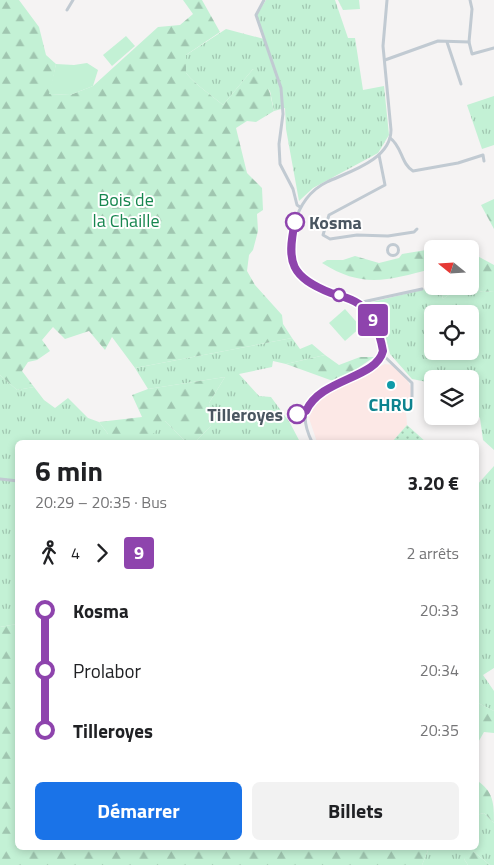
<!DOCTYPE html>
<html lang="fr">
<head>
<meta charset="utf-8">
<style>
	body { margin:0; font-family:"Titillium Web",sans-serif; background:#f2f2f2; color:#202124; height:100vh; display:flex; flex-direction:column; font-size:19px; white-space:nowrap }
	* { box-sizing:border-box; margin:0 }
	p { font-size:16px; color:#757577 }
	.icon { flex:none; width:28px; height:28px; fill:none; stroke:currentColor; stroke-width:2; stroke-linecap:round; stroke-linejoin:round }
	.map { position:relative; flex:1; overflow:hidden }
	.drawer { position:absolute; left:15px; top:440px; width:464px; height:410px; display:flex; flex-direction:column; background:#fff; border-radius:8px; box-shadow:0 2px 8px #0003 }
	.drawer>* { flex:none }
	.badge { padding:0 10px; border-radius:4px; font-size:18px; line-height:32px }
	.needle { width:32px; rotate:288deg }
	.buttons { position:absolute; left:424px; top:240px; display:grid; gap:10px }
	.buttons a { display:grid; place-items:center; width:55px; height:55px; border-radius:8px; background:#fff; box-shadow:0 2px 8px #0003; font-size:25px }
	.map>.badge { position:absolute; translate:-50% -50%; box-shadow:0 0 0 2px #fff }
	.legs { display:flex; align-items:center; gap:8px; height:55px; padding:0 20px; font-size:16px }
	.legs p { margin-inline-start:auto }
	.summary { display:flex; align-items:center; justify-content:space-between; height:85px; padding:0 20px }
	h1 { font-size:28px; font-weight:700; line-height:38px }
	.cta { display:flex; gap:10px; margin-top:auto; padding:10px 20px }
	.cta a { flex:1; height:58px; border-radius:8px; background:#1a73e8; color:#fff; font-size:20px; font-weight:700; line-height:58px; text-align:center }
	.cta a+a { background:#f2f2f2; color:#202124 }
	ul { padding:0 20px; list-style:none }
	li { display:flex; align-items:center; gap:18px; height:60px; font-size:19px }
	li i { display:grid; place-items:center; width:8px; height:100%; margin:0 6px; background:currentColor }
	li i::after { content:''; width:12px; height:12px; margin:-6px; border:4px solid; border-radius:50%; background:#fff }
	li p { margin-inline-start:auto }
	li:first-child i { background:linear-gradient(#0000 50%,currentColor 0) }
	li:last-child i { background:linear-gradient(currentColor 50%,#0000 0) }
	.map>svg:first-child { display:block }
	.medical { fill:#fce8e6 }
	.grass { fill:url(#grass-tufts); fill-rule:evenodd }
	.forest { fill:url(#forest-firs) }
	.park { fill:url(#park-dots) }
	.pitch { fill:#c3f1d5 }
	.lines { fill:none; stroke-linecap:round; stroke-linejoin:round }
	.minor { stroke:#c1cad2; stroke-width:3 }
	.line-1-casing { stroke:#fff; stroke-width:11 }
	.line-1 { stroke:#8e44ad; stroke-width:8 }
	.stop-1-dot { fill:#fff; stroke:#8e44ad; stroke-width:2.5 }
	.culture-dot { fill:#0f9aa8; stroke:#fff; stroke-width:2 }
	.labels { text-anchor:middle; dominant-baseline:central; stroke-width:4; stroke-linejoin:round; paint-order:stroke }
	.park-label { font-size:18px; fill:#17864f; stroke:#fff }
	.stop-label { font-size:18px; font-weight:bold; fill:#4a5661; stroke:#fff; text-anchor:start }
	.culture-label { font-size:18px; font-weight:bold; fill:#0d838f; stroke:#fff }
</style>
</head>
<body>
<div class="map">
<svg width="494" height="865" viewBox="0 0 494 865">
	<defs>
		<pattern id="grass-tufts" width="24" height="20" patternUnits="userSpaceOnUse" patternTransform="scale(1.25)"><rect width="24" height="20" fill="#c3f1d5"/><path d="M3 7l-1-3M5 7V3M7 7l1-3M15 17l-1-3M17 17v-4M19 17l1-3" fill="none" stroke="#a0c6b0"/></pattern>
		<pattern id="forest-firs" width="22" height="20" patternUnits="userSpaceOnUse" patternTransform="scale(1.25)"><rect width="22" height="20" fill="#c3f1d5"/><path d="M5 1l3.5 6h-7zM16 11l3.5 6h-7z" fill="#a0c6b0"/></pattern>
		<pattern id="park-dots" width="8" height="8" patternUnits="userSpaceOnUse" patternTransform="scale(1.25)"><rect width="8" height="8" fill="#c3f1d5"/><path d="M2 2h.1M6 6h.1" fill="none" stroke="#a0c6b0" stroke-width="1.8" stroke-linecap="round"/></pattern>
	</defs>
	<rect width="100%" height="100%" fill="#f5f3f3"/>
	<polygon class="medical" points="385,364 392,365 407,379 411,388 411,398 406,411 407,425 392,442 317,442 309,418 318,397"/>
	<g class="grass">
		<path d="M266,0H335L348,38H355L363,90L384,86L389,135L378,153L313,188L299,201L286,129L285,108L274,111L270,91L253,69L223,105C210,94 197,86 186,73V55L226,29L264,39L257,15Z"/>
		<polygon points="338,0 359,0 360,9 343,10"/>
		<polygon points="494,96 494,145 482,149 467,105"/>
		<path d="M438,286L443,299L461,286L483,292L494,291V450L483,440L480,418L470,407V379H432V383L412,379L390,354L384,331L377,317L364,304ZM432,314H470V351H432Z"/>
		<polygon points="292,338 300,349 312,344 325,355 286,364 273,361 272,367 239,374 259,396 271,397 290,423 300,442 195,442 211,426 209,403 225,377 148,389 135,368"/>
		<polygon points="0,375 17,390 34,387 44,400 55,408 68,398 88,418 99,422 108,434 165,421 186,442 18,442 17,624 0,627"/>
		<polygon points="494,466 494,668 483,675 494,691 494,711 476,702 476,486"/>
		<polygon points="484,813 494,823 494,865 490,865 474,852 464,859 468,865 422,865 429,848 476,848 476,815"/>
	</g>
	<g class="forest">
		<path d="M0,0H19L39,27L46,55L56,64L50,94L70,95L93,86L158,27L180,25L193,14L183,0H202L220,32L186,55V73C197,86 210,94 223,105L253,69C269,78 270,94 274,111L256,122L247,121L236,128L247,173L262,188L263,210L257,214L258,231L253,250L249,255L247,271L255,285L282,315L283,324L292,338L135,368L112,337L105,350L89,331L65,339L53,327L42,340L50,351L37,360L28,362L22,371L34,387L17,390L0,375Z"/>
		<polygon points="494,199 494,229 481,205"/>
		<path d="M432,249V269C388,280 363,289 322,263L327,260H343L355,256L379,263L399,258L402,254Z"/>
		<polygon points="470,252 494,265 494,291 483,292 461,286 443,299 439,286 470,286"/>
		<polygon points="325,355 339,365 360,357 374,357 348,375 333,381 286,364"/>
		<polygon points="225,377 209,403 211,426 195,442 186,442 165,421 152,435 108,434 99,422 142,417 132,395 148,389"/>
		<polygon points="17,624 18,848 429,848 422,865 0,865 0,627"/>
		<polygon points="476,702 494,711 494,733 484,732 476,746"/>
		<path d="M476,780C494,791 494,804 494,823L484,813L476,815Z"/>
		<polygon points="474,852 490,865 468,865 464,859 467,853"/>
	</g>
	<polygon class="park" points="407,425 426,442 392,442"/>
	<g class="pitch">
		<polygon points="126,36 135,46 112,66 103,55"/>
		<polygon points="87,63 98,70 93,86 70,95 49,94 56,64 74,65"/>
		<polygon points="345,309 361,327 345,341 329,323"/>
	</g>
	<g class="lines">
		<g class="minor">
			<polyline points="264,0 256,15 281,88 283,114 279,144 280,164 293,189 297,205 300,207"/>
			<polyline points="67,10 73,0"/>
			<polyline points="447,42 461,84"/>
			<polyline points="469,42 472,54 494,48"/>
			<polyline points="385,60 438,41 469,42 472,9 470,0"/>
			<path d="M390,138C402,146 401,164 413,171L458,163L483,155L484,161"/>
			<polyline points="379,155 385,185 329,215 323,235 330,239 357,235 388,236 414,232 417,229"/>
			<circle cx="393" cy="250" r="5.5"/>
			<polyline points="358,303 422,289"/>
			<polyline points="382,354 412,383 412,403"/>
			<path d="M312,442C279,374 374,391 383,351C380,334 374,315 360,304C352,298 340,296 331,293C294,278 284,262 295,223C299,206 310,190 327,182C348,172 391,160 391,130L383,46L387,0"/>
			<polyline points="0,479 18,481"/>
		</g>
	</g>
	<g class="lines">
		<g class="line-1-casing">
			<path id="line-1" d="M295,222C286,263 291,277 331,293C340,296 351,298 359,304C374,315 380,334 383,351C376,379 321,378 306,411L297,414"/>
		</g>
		<use href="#line-1" class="line-1"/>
	</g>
	<g class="stop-1-dot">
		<circle cx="295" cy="222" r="9"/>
		<circle cx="339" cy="295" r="6"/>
		<circle cx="297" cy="414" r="9"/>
	</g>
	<circle class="culture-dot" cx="391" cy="385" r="5"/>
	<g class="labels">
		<g class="park-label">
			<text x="126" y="199">Bois de<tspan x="126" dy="21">la Chaille</tspan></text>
		</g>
		<g class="stop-label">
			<text x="309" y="222">Kosma</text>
			<text x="283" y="414" text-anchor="end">Tilleroyes</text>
		</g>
		<g class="culture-label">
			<text x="391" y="404">CHRU</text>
		</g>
	</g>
</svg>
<div class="buttons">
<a><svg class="needle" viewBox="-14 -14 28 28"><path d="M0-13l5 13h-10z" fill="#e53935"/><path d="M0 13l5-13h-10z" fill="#757577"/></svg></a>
<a><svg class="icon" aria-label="locate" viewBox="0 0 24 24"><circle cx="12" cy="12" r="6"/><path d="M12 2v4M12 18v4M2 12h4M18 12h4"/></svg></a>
<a><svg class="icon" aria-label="layers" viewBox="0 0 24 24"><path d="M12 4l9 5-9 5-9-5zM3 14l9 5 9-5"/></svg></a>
</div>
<b class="badge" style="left:373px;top:320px;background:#8e44ad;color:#fff">9</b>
<section class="drawer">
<div class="summary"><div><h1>6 min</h1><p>20:29 – 20:35 · Bus</p></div><b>3.20 €</b></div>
<div class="legs"><svg class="icon" aria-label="walk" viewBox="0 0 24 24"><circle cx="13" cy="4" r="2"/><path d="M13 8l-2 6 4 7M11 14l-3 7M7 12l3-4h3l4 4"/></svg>4<svg class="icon" aria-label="forward" viewBox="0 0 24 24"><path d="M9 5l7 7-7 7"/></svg><b class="badge" style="background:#8e44ad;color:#fff">9</b><p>2 arrêts</p></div>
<ul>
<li><i style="color:#8e44ad"></i><b>Kosma</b><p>20:33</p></li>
<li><i style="color:#8e44ad"></i><span>Prolabor</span><p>20:34</p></li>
<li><i style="color:#8e44ad"></i><b>Tilleroyes</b><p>20:35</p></li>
</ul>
<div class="cta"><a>Démarrer</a><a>Billets</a></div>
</section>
</div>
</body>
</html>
